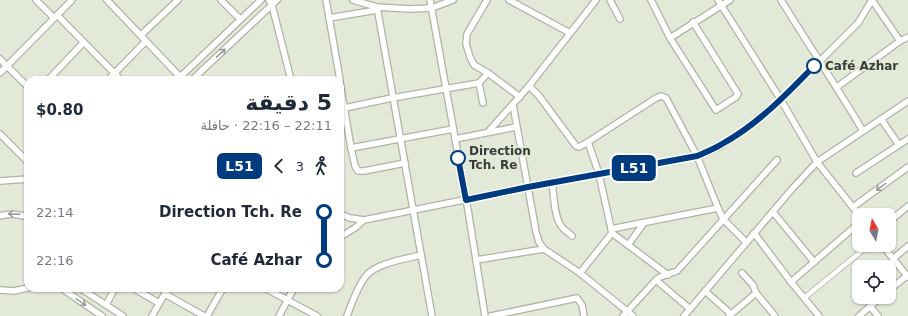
<!DOCTYPE html>
<html lang="ar">
<head>
<meta charset="utf-8">
<style>
	body { margin:0; font-family:"DejaVu Sans","Noto Naskh Arabic",sans-serif; background:#f2f2f3; color:#1f2937; direction:rtl; height:100vh; display:flex; flex-direction:column; font-size:15px; white-space:nowrap }
	* { box-sizing:border-box; margin:0 }
	p { font-size:13px; color:#747a83 }
	.icon { flex:none; width:22px; height:22px; fill:none; stroke:currentColor; stroke-width:2; stroke-linecap:round; stroke-linejoin:round }
	.map { position:relative; flex:1; overflow:hidden; direction:ltr }
	.panel { position:absolute; left:24px; top:76px; width:320px; height:216px; display:flex; flex-direction:column; background:#fff; border-radius:12px; box-shadow:0 1px 3px #0004; direction:rtl }
	.panel>* { flex:none }
	.badge { padding:0 8px; border-radius:6px; font-size:14px; line-height:26px }
	.needle { width:26px; rotate:350deg }
	.tools { position:absolute; left:852px; top:208px; display:grid; gap:8px }
	.tools a { display:grid; place-items:center; width:44px; height:44px; border-radius:8px; background:#fff; box-shadow:0 1px 3px #0004; font-size:20px }
	.map>.badge { position:absolute; translate:-50% -50%; box-shadow:0 0 0 2px #fff }
	.legs { display:flex; align-items:center; gap:6px; height:44px; padding:0 12px; font-size:13px }
	.legs p { margin-inline-start:auto }
	.summary { display:flex; align-items:center; justify-content:space-between; height:68px; padding:0 12px }
	h1 { font-size:22px; font-weight:600; line-height:30px }
	ul { padding:0 12px; list-style:none }
	li { display:flex; align-items:center; gap:14px; height:48px; font-size:15px }
	li i { display:grid; place-items:center; width:6px; height:100%; margin:0 5px; background:currentColor }
	li i::after { content:''; width:10px; height:10px; margin:-5px; border:3px solid; border-radius:50%; background:#fff }
	li p { margin-inline-start:auto }
	li:first-child i { background:linear-gradient(#0000 50%,currentColor 0) }
	li:last-child i { background:linear-gradient(currentColor 50%,#0000 0) }
	.map>svg:first-child { display:block }
	.lines { fill:none; stroke-linecap:round; stroke-linejoin:round }
	.pedestrian-casing { stroke:#aeb4a4; stroke-width:6 }
	.minor-casing { stroke:#aeb4a4; stroke-width:8 }
	.pedestrian { stroke:#fff; stroke-width:4.5 }
	.minor { stroke:#fff; stroke-width:5.5 }
	.oneway { stroke:#9c9e9a }
	.line-1-casing { stroke:#fff; stroke-width:9 }
	.line-1 { stroke:#003b80; stroke-width:6 }
	.stop-1-dot { fill:#fff; stroke:#003b80; stroke-width:2 }
	.labels { text-anchor:middle; dominant-baseline:central; stroke-width:4; stroke-linejoin:round; paint-order:stroke }
	.stop-label { font-size:12px; font-weight:bold; fill:#393c35; stroke:#e2e9d8; text-anchor:start }
</style>
</head>
<body>
<div class="map">
<svg width="908" height="316" viewBox="0 0 908 316">
	<rect width="100%" height="100%" fill="#e2e9d8"/>
	<g class="lines">
		<g class="pedestrian-casing">
			<polyline id="pedestrian" points="804,298 869,245"/>
		</g>
		<g class="minor-casing">
			<g id="minor">
				<polyline points="36,0 54,18"/>
				<polyline points="107,0 183,80"/>
				<polyline points="221,0 240,19"/>
				<polyline points="269,0 272,5 291,80"/>
				<polyline points="326,0 340,80"/>
				<polyline points="353,0 377,7 410,9 432,8 453,0"/>
				<polyline points="430,0 468,210 485,316"/>
				<polyline points="487,0 467,34 466,44 470,57 474,65 488,73 520,97"/>
				<polyline points="509,0 570,33"/>
				<polyline points="610,0 620,19"/>
				<polyline points="651,0 670,38 716,110 736,97 738,94 693,22"/>
				<polyline points="718,0 781,100 817,162 859,215"/>
				<path d="M781,0C808,44 837,87 863,131"/>
				<polyline points="872,0 900,41"/>
				<polyline points="377,7 432,316"/>
				<polyline points="57,15 121,80"/>
				<polyline points="329,18 377,10"/>
				<polyline points="141,35 178,0"/>
				<polyline points="670,38 730,0"/>
				<polyline points="0,59 28,87"/>
				<polyline points="0,73 72,0"/>
				<polyline points="48,80 83,43"/>
				<polyline points="108,80 146,41"/>
				<polyline points="177,80 261,0"/>
				<polyline points="192,80 277,0"/>
				<polyline points="340,83 351,148 355,166 358,171 364,171 405,163"/>
				<polyline points="529,86 539,96 576,146 579,147 588,142 599,174 612,233 668,275"/>
				<polyline points="837,87 900,41 908,37"/>
				<polyline points="483,103 479,83 488,73"/>
				<polyline points="513,105 536,232 539,242 544,249 580,273 633,316"/>
				<polyline points="340,109 392,98 479,83"/>
				<polyline points="881,119 899,145"/>
				<polyline points="488,132 529,86 596,0"/>
				<polyline points="0,134 28,162"/>
				<polyline points="455,139 516,127"/>
				<polyline points="588,142 656,98 661,96 666,98 697,156 718,208 723,219 746,242"/>
				<polyline points="351,148 453,129"/>
				<polyline points="856,173 908,139"/>
				<polyline points="0,181 28,179"/>
				<path d="M552,183C554,195 554,218 562,227C564,230 569,233 572,236"/>
				<polyline points="853,207 908,167"/>
				<polyline points="773,212 814,262"/>
				<polyline points="340,214 350,218 364,220 528,187 697,156 721,146 740,133 781,100 858,23 872,0"/>
				<path d="M0,216C9,213 19,214 28,217"/>
				<polyline points="889,222 908,206"/>
				<polyline points="611,229 718,208"/>
				<polyline points="754,233 791,282 819,316"/>
				<polyline points="340,237 355,228 364,220"/>
				<polyline points="628,245 644,223"/>
				<polyline points="882,245 908,277"/>
				<polyline points="893,259 908,246"/>
				<polyline points="476,260 544,249"/>
				<polyline points="580,273 612,233"/>
				<polyline points="742,273 753,285 756,293 775,316"/>
				<polyline points="656,280 690,309"/>
				<polyline points="791,282 859,223"/>
				<polyline points="61,288 102,316"/>
				<polyline points="80,288 123,316"/>
				<polyline points="133,288 159,303"/>
				<polyline points="265,288 317,316"/>
				<polyline points="0,290 14,291 28,288"/>
				<polyline points="889,290 908,275"/>
				<polyline points="705,291 731,314"/>
				<polyline points="165,294 204,316"/>
				<polyline points="106,305 115,288"/>
				<polyline points="870,306 878,316"/>
				<polyline points="152,316 168,288"/>
				<polyline points="207,316 223,288"/>
				<polyline points="279,316 294,288"/>
				<path d="M347,316C352,303 357,287 366,276C376,263 406,259 421,255"/>
				<polyline points="491,316 577,298 582,305 584,316"/>
				<polyline points="623,316 656,280 660,277 677,271 777,160"/>
				<polyline points="684,316 792,189 817,162 908,101"/>
				<polyline points="729,316 756,293"/>
				<polyline points="859,316 881,297"/>
			</g>
		</g>
		<use href="#pedestrian" class="pedestrian"/>
		<use href="#minor" class="minor"/>
	</g>
	<defs><path id="oneway-shaft" d="M-6 0H5M1.5-3L5.5 0L1.5 3" fill="none" stroke-width="1.6" stroke-linecap="round" stroke-linejoin="round"/></defs>
	<g class="oneway">
		<use href="#oneway-shaft" transform="translate(221 53) rotate(-43)"/>
		<use href="#oneway-shaft" transform="translate(881 187) rotate(144)"/>
		<use href="#oneway-shaft" transform="translate(14 214) rotate(-179)"/>
		<use href="#oneway-shaft" transform="translate(81 302) rotate(35)"/>
	</g>
	<g class="lines">
		<g class="line-1-casing">
			<path id="line-1" d="M458,158L466,200L528,187L697,156C706,152 714,149 722,144C758,124 786,95 814,66"/>
		</g>
		<use href="#line-1" class="line-1"/>
	</g>
	<g class="stop-1-dot">
		<circle cx="814" cy="66" r="7"/>
		<circle cx="458" cy="158" r="7"/>
	</g>
	<g class="labels">
		<g class="stop-label">
			<text x="825" y="66">Café Azhar</text>
			<text x="469" y="151">Direction<tspan x="469" dy="14">Tch. Re</tspan></text>
		</g>
	</g>
</svg>
<div class="tools">
<a><svg class="needle" viewBox="-14 -14 28 28"><path d="M0-13l5 13h-10z" fill="#e53935"/><path d="M0 13l5-13h-10z" fill="#747a83"/></svg></a>
<a><svg class="icon" aria-label="locate" viewBox="0 0 24 24"><circle cx="12" cy="12" r="6"/><path d="M12 2v4M12 18v4M2 12h4M18 12h4"/></svg></a>
</div>
<b class="badge" style="left:634px;top:168px;background:#003b80;color:#fff">L51</b>
<section class="panel">
<div class="summary"><div><h1>5 دقيقة</h1><p>22:11 – 22:16 · حافلة</p></div><b>$0.80</b></div>
<div class="legs"><svg class="icon" aria-label="walk" viewBox="0 0 24 24"><circle cx="13" cy="4" r="2"/><path d="M13 8l-2 6 4 7M11 14l-3 7M7 12l3-4h3l4 4"/></svg>3<svg class="icon" aria-label="back" viewBox="0 0 24 24"><path d="M15 5l-7 7 7 7"/></svg><b class="badge" style="background:#003b80;color:#fff">L51</b></div>
<ul>
<li><i style="color:#003b80"></i><b>Direction Tch. Re</b><p>22:14</p></li>
<li><i style="color:#003b80"></i><b>Café Azhar</b><p>22:16</p></li>
</ul>
</section>
</div>
</body>
</html>
